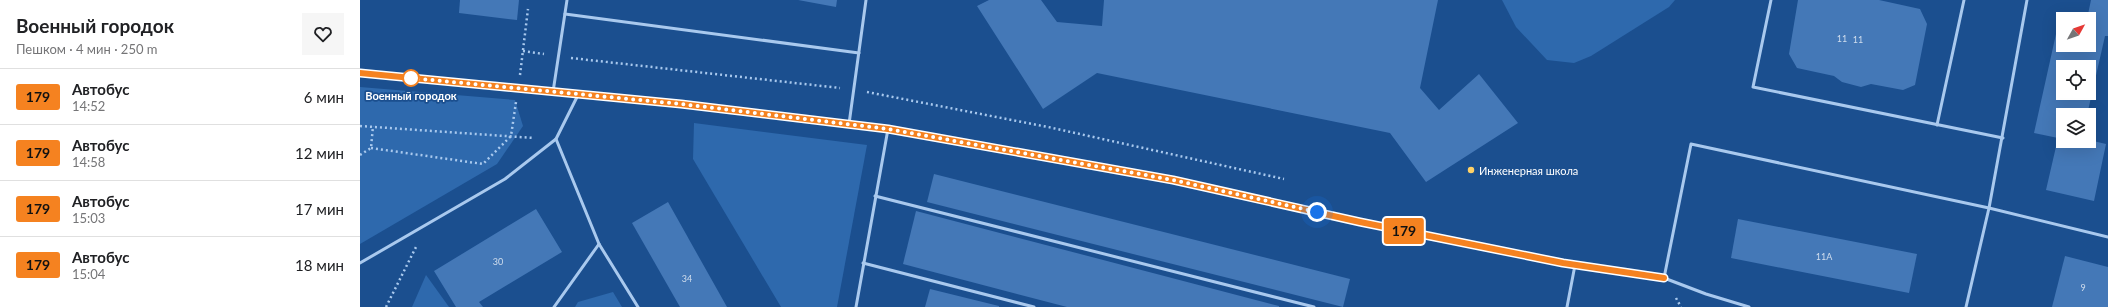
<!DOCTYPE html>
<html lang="ru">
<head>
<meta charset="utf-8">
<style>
	body { margin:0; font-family:Lato,sans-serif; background:#f6f6f6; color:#202124; height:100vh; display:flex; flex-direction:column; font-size:15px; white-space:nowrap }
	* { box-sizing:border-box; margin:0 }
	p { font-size:13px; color:#757577 }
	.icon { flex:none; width:22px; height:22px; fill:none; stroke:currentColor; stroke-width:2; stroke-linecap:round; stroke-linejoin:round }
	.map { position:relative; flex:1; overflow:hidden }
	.panel { display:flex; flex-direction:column; background:#fff; width:360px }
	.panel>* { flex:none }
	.badge { padding:0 8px; border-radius:3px; font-size:14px; line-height:26px }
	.needle { width:26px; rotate:50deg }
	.controls { position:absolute; left:1696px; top:12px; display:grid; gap:8px }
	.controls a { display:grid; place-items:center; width:40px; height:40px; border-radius:0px; background:#fff; box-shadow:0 4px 16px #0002; font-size:20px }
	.you { position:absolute; width:20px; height:20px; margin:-10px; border:3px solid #fff; border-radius:50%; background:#1a73e8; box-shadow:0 0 0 6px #1a73e833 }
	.map>.badge { position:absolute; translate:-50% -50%; box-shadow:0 0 0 2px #fff }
	.round { display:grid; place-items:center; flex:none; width:42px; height:42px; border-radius:0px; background:#f6f6f6 }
	.overview { display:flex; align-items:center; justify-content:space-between; height:68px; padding:0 16px }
	h1 { font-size:19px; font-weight:700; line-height:30px }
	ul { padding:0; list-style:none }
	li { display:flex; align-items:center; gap:12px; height:56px; padding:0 16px; border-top:1px solid #e0e0e0 }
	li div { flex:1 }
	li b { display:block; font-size:15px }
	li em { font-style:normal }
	li .badge { min-width:44px; font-weight:700; text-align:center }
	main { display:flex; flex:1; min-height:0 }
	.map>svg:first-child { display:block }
	.green { fill:#2e69ad }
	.building { fill:#4478b7; fill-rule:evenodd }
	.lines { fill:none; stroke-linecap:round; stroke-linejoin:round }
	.path { stroke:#a9c9ee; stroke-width:2.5; stroke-dasharray:2 3; stroke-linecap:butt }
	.lane { stroke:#a9c9ee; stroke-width:3 }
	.street { stroke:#a9c9ee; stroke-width:4 }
	.line-casing { stroke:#fff; stroke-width:9 }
	.line { stroke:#f58220; stroke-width:6 }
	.walk { stroke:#fff; stroke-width:4; stroke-dasharray:0 7.2 }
	.stop-dot { fill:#fff; stroke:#f58220; stroke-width:2 }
	.poi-dot { fill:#ffd166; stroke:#1b4f8f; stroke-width:1.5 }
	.labels { text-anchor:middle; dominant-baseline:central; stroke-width:3.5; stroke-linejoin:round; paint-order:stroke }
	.number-label { font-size:9px; fill:#d0dded }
	.stop-label { font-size:11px; font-weight:bold; fill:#fff; stroke:#1b4f8f }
	.poi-label { font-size:11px; fill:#fff; stroke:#1b4f8f; text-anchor:start }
</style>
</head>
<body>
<main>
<section class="panel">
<div class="overview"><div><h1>Военный городок</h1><p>Пешком · 4 мин · 250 m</p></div><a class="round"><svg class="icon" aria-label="heart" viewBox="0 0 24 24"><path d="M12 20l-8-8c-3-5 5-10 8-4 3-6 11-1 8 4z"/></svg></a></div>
<ul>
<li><span class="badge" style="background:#f58220;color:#111">179</span><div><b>Автобус</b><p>14:52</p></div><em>6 мин</em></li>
<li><span class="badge" style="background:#f58220;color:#111">179</span><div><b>Автобус</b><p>14:58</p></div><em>12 мин</em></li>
<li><span class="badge" style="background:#f58220;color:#111">179</span><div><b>Автобус</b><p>15:03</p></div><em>17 мин</em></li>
<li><span class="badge" style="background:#f58220;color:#111">179</span><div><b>Автобус</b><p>15:04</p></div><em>18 мин</em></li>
</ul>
</section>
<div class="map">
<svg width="1748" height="307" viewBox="0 0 1748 307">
	<rect width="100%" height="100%" fill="#1b4f8f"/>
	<g class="green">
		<polygon points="1142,0 1315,0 1309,7 1231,56 1214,63 1187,60 1156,27"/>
		<polygon points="0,87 155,100 163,126 137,164 0,244"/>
		<polygon points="334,123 507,145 477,307 421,307 333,159"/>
		<polygon points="66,275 89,307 52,307"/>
		<polygon points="253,292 262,307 215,307 218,302"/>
	</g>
	<g class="building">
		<polygon points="100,0 159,0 157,20 99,13"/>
		<polygon points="438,0 477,0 476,7"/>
		<polygon points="629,0 681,0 697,22 742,26 744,0 1078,0 1060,88 1079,110 1119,74 1158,123 1066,182 1030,133 737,73 683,109 617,6"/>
		<polygon points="1438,0 1519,0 1560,9 1567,24 1555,85 1543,90 1511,84 1501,87 1482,82 1474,76 1437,68 1429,54"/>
		<path d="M1731,0H1748V36H1745L1727,115H1703V141L1729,140L1746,144L1734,201L1686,190L1698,138L1674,133L1698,25L1703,26V45H1729V19H1727ZM1703,67H1729V93H1703Z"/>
		<polygon points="574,174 990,279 983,307 567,202"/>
		<polygon points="308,202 367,307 320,307 272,223"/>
		<polygon points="176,209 202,252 119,302 123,307 96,307 74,271"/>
		<polygon points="556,211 919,306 919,307 707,307 543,264"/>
		<polygon points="1378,219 1557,254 1549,293 1371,258"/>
		<polygon points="1705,256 1748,267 1748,307 1692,307"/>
		<polygon points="570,289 639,306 639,307 565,307"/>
	</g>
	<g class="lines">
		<g class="path">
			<polyline points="163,51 184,54"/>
			<polyline points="211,58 480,88"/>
			<polyline points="160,75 168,9"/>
			<polyline points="507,92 688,127 924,179"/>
			<polyline points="0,126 174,138"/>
			<polyline points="11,148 123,164 151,136 156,102"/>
			<polyline points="0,155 11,148 13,126"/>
			<polyline points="1316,298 1321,307"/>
			<polyline points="26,307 56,247"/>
		</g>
		<g class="lane">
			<polyline points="1411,0 1393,87 1643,138"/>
			<polyline points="205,14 499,53"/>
			<polyline points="193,92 207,0"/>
			<polyline points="489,124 506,0"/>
			<polyline points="1577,125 1604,0"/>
			<polyline points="196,139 239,244 278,307"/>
			<polyline points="515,196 954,307"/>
			<polyline points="0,263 145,179 196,139 218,95"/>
			<polyline points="503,263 674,307"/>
			<polyline points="194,307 239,244"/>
			<polyline points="496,307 528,129"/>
			<polyline points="1207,307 1215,265"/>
			<polyline points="1389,307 1346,294 1304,278 1331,144 1629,208 1748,237"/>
			<polyline points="1606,307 1629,208 1667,0"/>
		</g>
		<polyline class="street" points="0,73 321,104 528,129 813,180 1001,222 1215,265 1304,278"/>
	</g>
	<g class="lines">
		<g class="line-casing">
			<polyline id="line" points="0,73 321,104 528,129 813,180 1000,222 1203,263 1304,278"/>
		</g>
		<use href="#line" class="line"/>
		<polyline class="walk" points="51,78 321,104 528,129 813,180 957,212"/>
	</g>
	<circle class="stop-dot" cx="51" cy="78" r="8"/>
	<circle class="poi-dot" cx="1111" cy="170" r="4"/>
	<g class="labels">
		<g class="number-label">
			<text x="1482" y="38">11</text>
			<text x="1498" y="39">11</text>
			<text x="1464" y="256">11А</text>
			<text x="138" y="261">30</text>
			<text x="327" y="278">34</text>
			<text x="1723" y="287">9</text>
		</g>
		<g class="stop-label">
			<text x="51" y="95">Военный городок</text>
		</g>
		<g class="poi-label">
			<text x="1119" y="170">Инженерная школа</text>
		</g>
	</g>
</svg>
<div class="controls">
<a><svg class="needle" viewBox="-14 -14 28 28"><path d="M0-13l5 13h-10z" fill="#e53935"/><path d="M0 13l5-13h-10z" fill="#757577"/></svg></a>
<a><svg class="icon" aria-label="locate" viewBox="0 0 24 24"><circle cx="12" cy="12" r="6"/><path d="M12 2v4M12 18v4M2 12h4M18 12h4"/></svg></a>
<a><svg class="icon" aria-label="layers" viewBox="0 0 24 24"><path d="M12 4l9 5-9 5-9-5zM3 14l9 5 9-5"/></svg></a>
</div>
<div class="you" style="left:957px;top:212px"></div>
<b class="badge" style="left:1044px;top:231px;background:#f58220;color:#111">179</b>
</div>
</main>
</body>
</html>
